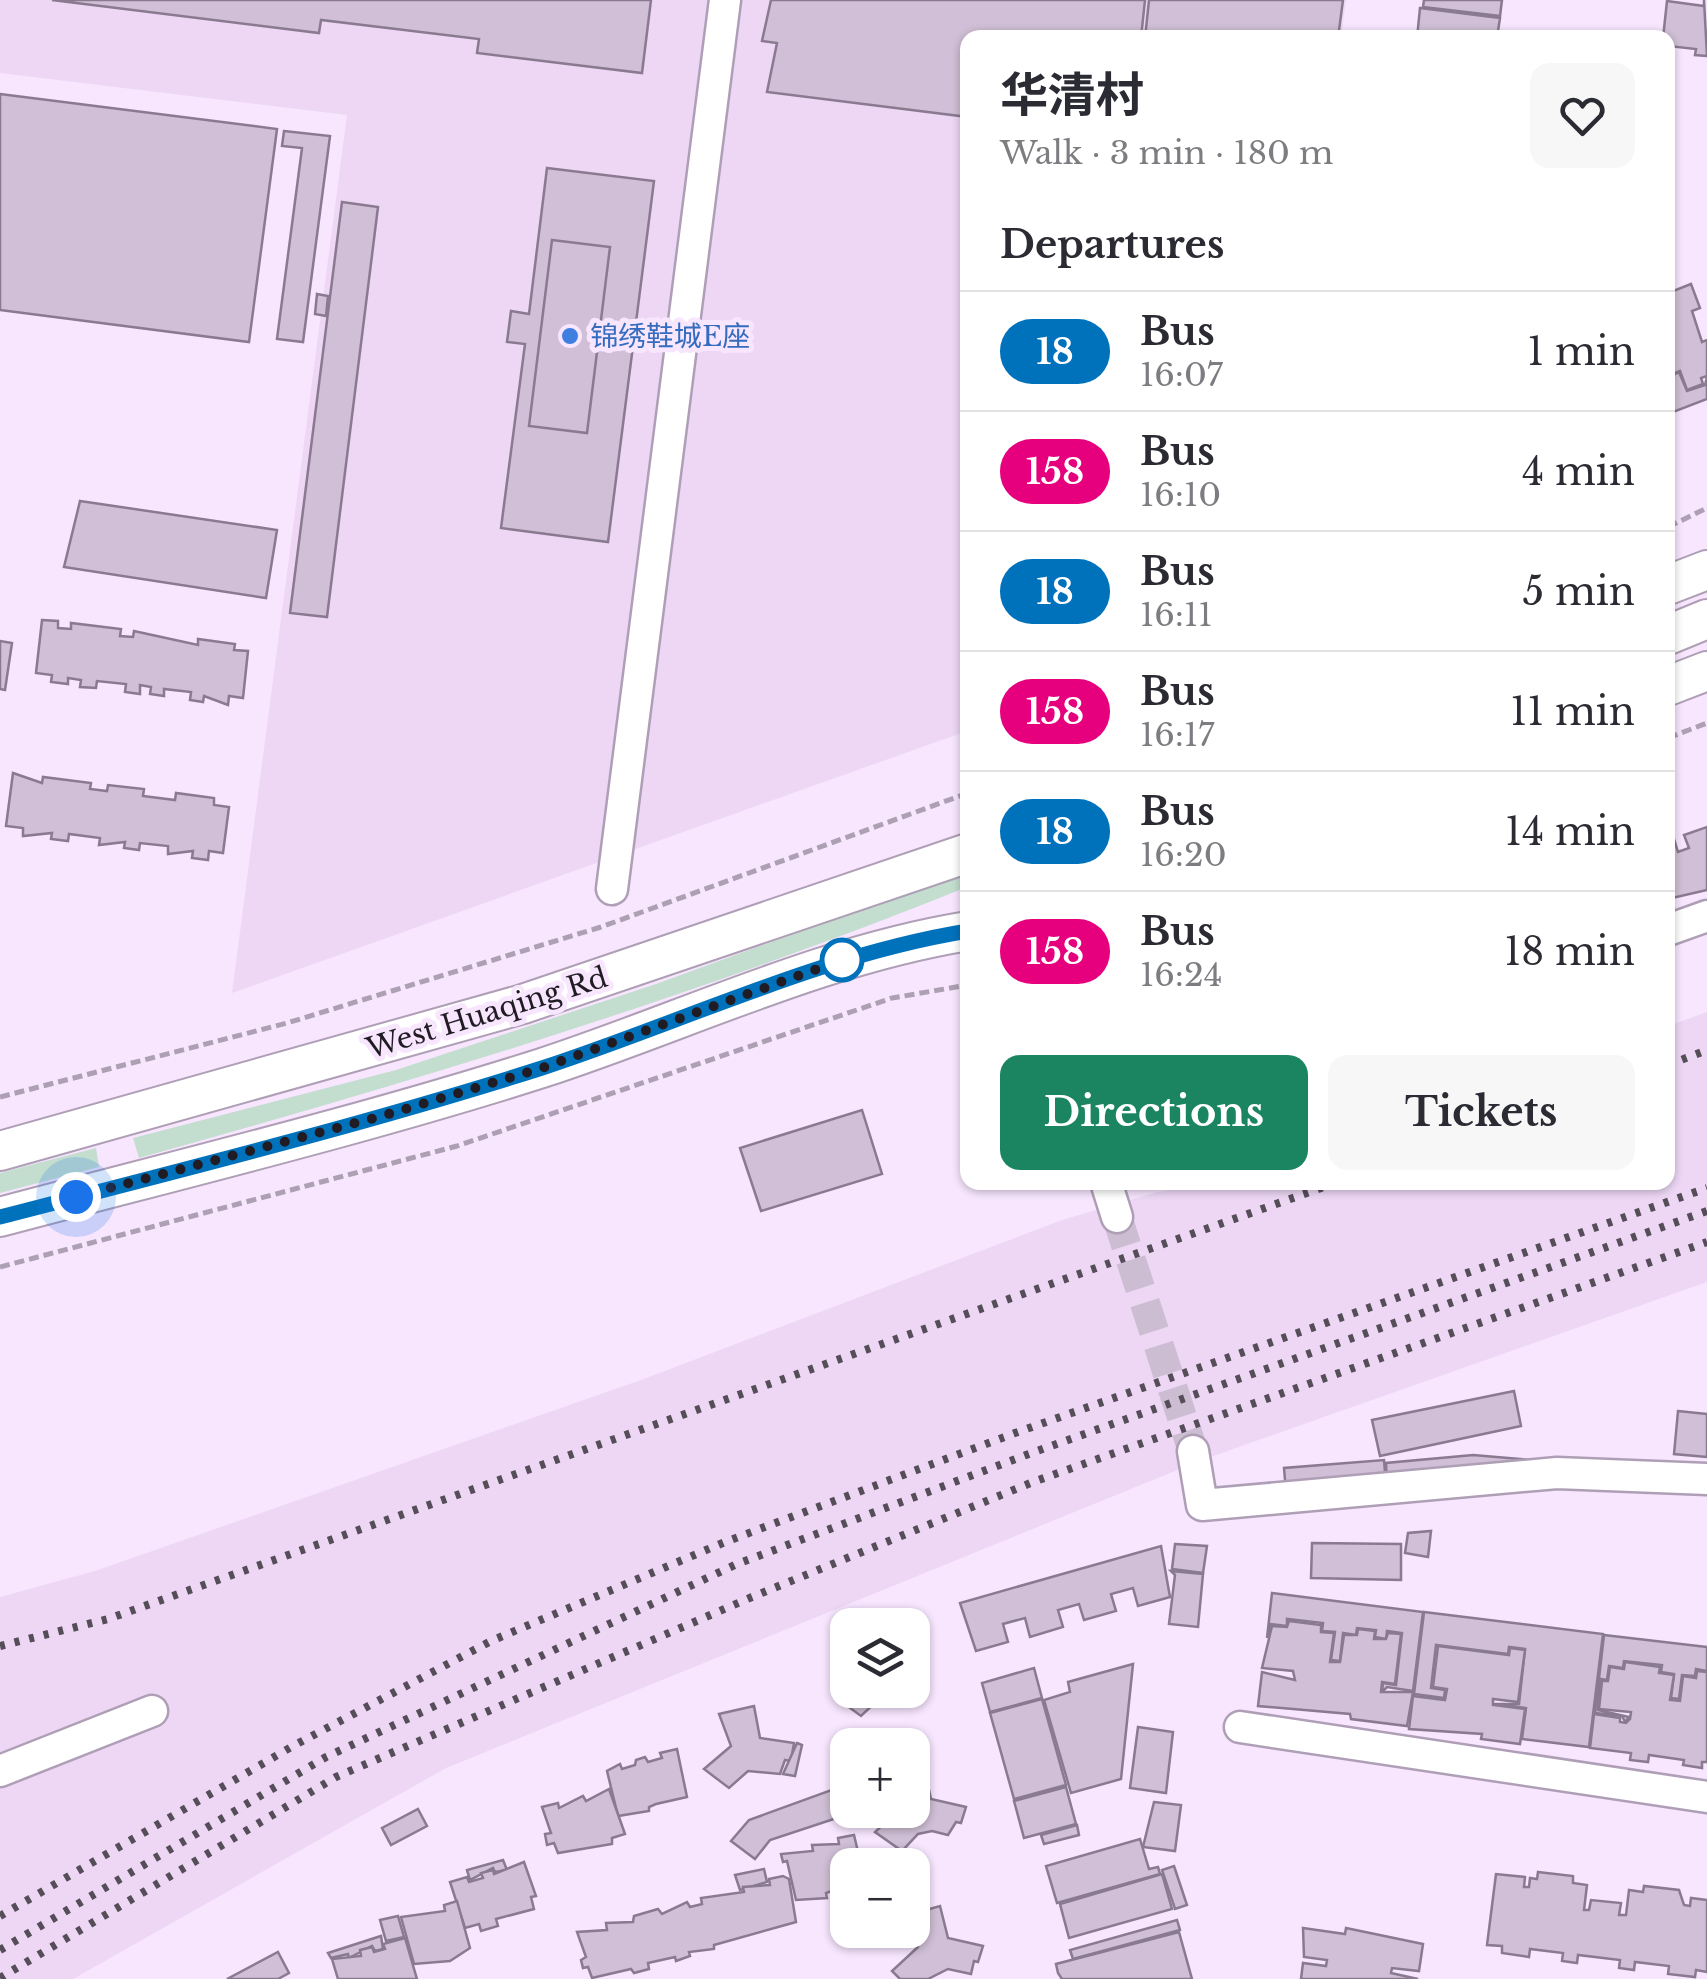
<!DOCTYPE html>
<html lang="en">
<head>
<meta charset="utf-8">
<style>
	body { margin:0; font-family:"Libre Baskerville","Noto Sans SC",serif; background:#f7f7f7; color:#2b2b33; height:100vh; display:flex; flex-direction:column; font-size:38px; white-space:nowrap }
	* { box-sizing:border-box; margin:0 }
	p { font-size:32px; color:#7c7c81 }
	.icon { flex:none; width:55px; height:55px; fill:none; stroke:currentColor; stroke-width:2; stroke-linecap:round; stroke-linejoin:round }
	.map { position:relative; flex:1; overflow:hidden }
	.sheet { position:absolute; left:960px; top:30px; width:715px; height:1160px; display:flex; flex-direction:column; background:#fff; border-radius:20px; box-shadow:0 2px 8px #0004 }
	.sheet>* { flex:none }
	.badge { padding:0 20px; border-radius:32px; font-size:35px; line-height:65px }
	.tools { position:absolute; left:830px; top:1608px; display:grid; gap:20px }
	.tools a { display:grid; place-items:center; width:100px; height:100px; border-radius:20px; background:#fff; box-shadow:0 2px 8px #0004; font-size:50px }
	.you { position:absolute; width:50px; height:50px; margin:-25px; border:8px solid #fff; border-radius:50%; background:#1a73e8; box-shadow:0 0 0 15px #1a73e833 }
	.map>.badge { position:absolute; translate:-50% -50%; box-shadow:0 0 0 5px #fff }
	h2 { padding:0 40px; font-size:38px; line-height:90px }
	.round { display:grid; place-items:center; flex:none; width:105px; height:105px; border-radius:20px; background:#f7f7f7 }
	.overview { display:flex; align-items:center; justify-content:space-between; height:170px; padding:0 40px }
	h1 { font-size:48px; font-weight:700; line-height:75px }
	.primary-button { display:flex; gap:20px; margin-top:auto; padding:20px 40px }
	.primary-button a { flex:1; height:115px; border-radius:20px; background:#1b8561; color:#fff; font-size:40px; font-weight:700; line-height:115px; text-align:center }
	.primary-button a+a { background:#f7f7f7; color:#2b2b33 }
	ul { padding:0; list-style:none }
	li { display:flex; align-items:center; gap:30px; height:120px; padding:0 40px; border-top:2px solid #e1e1e2 }
	li div { flex:1 }
	li b { display:block; font-size:38px }
	li em { font-style:normal }
	li .badge { min-width:110px; font-weight:700; text-align:center }
	.map>svg:first-child { display:block }
	.built { fill:#edd7f5 }
	.green { fill:#c3decf }
	.building { fill:#d0bfd6; stroke:#8a7a90; stroke-width:2.5 }
	.lines { fill:none; stroke-linecap:round; stroke-linejoin:round }
	.minor-tunnel { stroke:#ccbdd2; stroke-width:30; stroke-dasharray:30 15; stroke-linecap:butt }
	.minor-casing { stroke:#af9fb6; stroke-width:35 }
	.major-casing { stroke:#af9fb6; stroke-width:42 }
	.path { stroke:#ada0b2; stroke-width:5; stroke-dasharray:10 5; stroke-linecap:butt }
	.minor { stroke:#fff; stroke-width:30 }
	.major { stroke:#fff; stroke-width:38 }
	.rail { stroke:#554d58; stroke-width:8; stroke-dasharray:5 10; stroke-linecap:butt }
	.line-casing { stroke:#fff; stroke-width:22 }
	.line { stroke:#0072bc; stroke-width:15 }
	.walk { stroke:#211b23; stroke-width:10; stroke-dasharray:0 18 }
	.shop-dot { fill:#3f7fe0; stroke:#f7e6fe; stroke-width:4 }
	.stop-dot { fill:#fff; stroke:#0072bc; stroke-width:5 }
	.labels { text-anchor:middle; dominant-baseline:central; stroke-width:10; stroke-linejoin:round; paint-order:stroke }
	.shop-label { font-size:28px; fill:#366cbe; stroke:#f7e6fe; text-anchor:start }
	.street-label { font-size:28px; fill:#211b23; stroke:#f7e6fe }
</style>
</head>
<body>
<div class="map">
<svg width="1707" height="1979" viewBox="0 0 1707 1979">
	<rect width="100%" height="100%" fill="#f7e6fe"/>
	<g class="built">
		<polygon points="0,0 1346,0 1341,37 968,38 967,731 232,993 347,115 0,73"/>
		<polygon points="1707,1012 1707,1282 1202,1460 446,1768 73,1979 0,1979 0,1597 95,1571 641,1380 1062,1220 1157,1192 1218,1182 1668,1182 1668,1026"/>
	</g>
	<g class="green">
		<path d="M967,870V887C696,996 420,1080 139,1158L133,1138L396,1070L656,984Z"/>
		<polygon points="96,1148 99,1167 0,1193 0,1173"/>
	</g>
	<g class="building">
		<polygon points="52,0 651,0 642,73 477,53 479,39 321,20 319,33"/>
		<polygon points="771,0 1145,0 1141,38 968,38 968,117 767,92 777,43 762,41"/>
		<polygon points="1149,0 1343,0 1338,38 1145,38"/>
		<polygon points="1424,0 1502,0 1500,16 1423,7"/>
		<polygon points="1704,0 1707,56 1695,55 1696,49 1668,46 1668,38 1663,38 1667,1 1704,6"/>
		<polygon points="1420,8 1500,18 1497,38 1417,38"/>
		<polygon points="0,94 277,129 249,342 0,310"/>
		<polygon points="284,131 330,136 303,342 277,339 302,148 282,146"/>
		<polygon points="547,168 654,181 608,542 501,528 525,344 507,342 511,311 529,314"/>
		<polygon points="342,202 378,207 327,617 290,613"/>
		<polygon points="552,240 610,247 587,433 529,426"/>
		<polygon points="1691,284 1700,308 1692,311 1702,342 1707,340 1707,376 1701,378 1703,384 1687,390 1680,371 1668,376 1668,293"/>
		<polygon points="317,294 328,296 326,316 315,314"/>
		<polygon points="1679,372 1687,391 1705,385 1707,377 1707,399 1668,414 1668,377"/>
		<polygon points="80,501 277,530 266,598 64,567"/>
		<polygon points="42,620 58,621 58,628 71,629 71,623 121,629 120,636 133,637 134,631 198,645 198,639 235,644 234,650 248,651 243,698 229,696 228,705 204,696 203,702 190,700 191,692 164,689 164,696 150,694 151,687 140,685 140,694 125,692 126,684 97,681 96,688 80,687 81,680 68,678 68,684 51,682 52,675 36,673"/>
		<polygon points="0,641 12,643 5,690 0,689"/>
		<polygon points="13,773 42,783 43,777 91,783 90,789 107,791 108,785 144,789 143,796 175,800 176,793 214,798 214,805 229,807 223,853 209,851 208,860 192,858 193,851 168,854 168,846 140,843 139,850 124,848 125,842 99,845 100,838 69,834 68,841 51,839 52,833 23,836 23,828 6,826"/>
		<polygon points="1707,827 1707,890 1668,899 1668,842 1674,839 1678,852 1689,848 1684,835"/>
		<polygon points="862,1110 882,1174 761,1211 740,1148"/>
		<polygon points="1514,1391 1521,1426 1380,1456 1372,1420"/>
		<polygon points="1678,1411 1707,1414 1707,1457 1674,1454"/>
		<polygon points="1473,1455 1531,1460 1531,1473 1387,1485 1386,1463"/>
		<polygon points="1384,1460 1386,1485 1286,1492 1284,1468"/>
		<polygon points="1431,1531 1428,1557 1405,1553 1408,1533"/>
		<polygon points="1312,1543 1401,1544 1401,1580 1311,1578"/>
		<polygon points="1175,1544 1207,1546 1203,1573 1172,1569"/>
		<polygon points="1161,1546 1170,1597 1138,1606 1133,1588 1111,1594 1116,1611 1084,1620 1079,1604 1058,1610 1063,1627 1030,1637 1025,1618 1003,1624 1008,1642 976,1651 960,1603"/>
		<polygon points="1171,1571 1203,1574 1198,1627 1169,1624 1175,1575"/>
		<polygon points="1272,1593 1423,1612 1413,1691 1387,1687 1382,1692 1383,1683 1396,1685 1402,1633 1387,1631 1386,1639 1375,1637 1376,1630 1357,1628 1356,1635 1343,1633 1340,1661 1331,1660 1335,1632 1322,1631 1323,1623 1287,1619 1287,1626 1271,1624 1267,1638"/>
		<polygon points="1424,1612 1603,1634 1589,1747 1522,1739 1526,1708 1494,1704 1519,1704 1525,1649 1509,1647 1508,1654 1436,1645 1431,1688 1445,1690 1444,1698 1414,1694"/>
		<polygon points="913,1617 920,1647 912,1649 912,1625 896,1625"/>
		<polygon points="1289,1621 1321,1625 1321,1632 1334,1633 1330,1662 1340,1662 1344,1635 1357,1635 1358,1629 1375,1631 1374,1639 1386,1639 1388,1633 1401,1634 1395,1684 1382,1682 1381,1692 1413,1692 1407,1726 1351,1719 1350,1714 1258,1706 1262,1672 1295,1680 1293,1671 1262,1668 1272,1626 1287,1627"/>
		<polygon points="1604,1635 1707,1647 1707,1671 1696,1669 1695,1676 1682,1675 1679,1699 1671,1698 1674,1674 1661,1672 1662,1665 1624,1661 1623,1668 1609,1666 1607,1680 1601,1679 1598,1710 1629,1717 1625,1722 1622,1716 1595,1713"/>
		<polygon points="1438,1646 1509,1655 1510,1648 1525,1650 1518,1702 1493,1699 1493,1705 1525,1709 1520,1744 1481,1739 1482,1734 1409,1729 1413,1696 1445,1700 1447,1689 1433,1687"/>
		<polygon points="1625,1662 1660,1667 1659,1673 1674,1675 1670,1700 1680,1701 1683,1676 1696,1678 1697,1671 1707,1672 1707,1762 1702,1762 1702,1768 1683,1765 1684,1760 1649,1755 1648,1762 1630,1760 1631,1753 1590,1748 1594,1714 1620,1718 1620,1722 1626,1723 1630,1719 1631,1712 1599,1709 1602,1681 1608,1681 1610,1667 1624,1669"/>
		<polygon points="1133,1664 1121,1779 1071,1793 1044,1700 1070,1692 1068,1682"/>
		<polygon points="1034,1668 1042,1698 990,1712 982,1683"/>
		<polygon points="912,1670 925,1672 924,1681 908,1700 879,1699 861,1716 835,1697 848,1685 848,1690 912,1690"/>
		<polygon points="1042,1699 1066,1785 1014,1799 990,1713"/>
		<polygon points="754,1706 760,1738 794,1743 791,1761 785,1760 780,1774 748,1771 729,1788 704,1769 731,1746 719,1714"/>
		<polygon points="1138,1727 1173,1732 1166,1793 1130,1788"/>
		<polygon points="797,1743 802,1745 795,1776 783,1774"/>
		<polygon points="677,1749 687,1797 656,1804 649,1807 649,1811 618,1816 607,1771 620,1764 622,1769 635,1765 636,1760 645,1757 648,1762 662,1758 660,1753"/>
		<polygon points="924,1767 931,1799 966,1807 961,1823 956,1822 948,1835 932,1831 918,1834 902,1851 875,1832 899,1810 912,1810 912,1770"/>
		<polygon points="848,1784 848,1810 861,1810 770,1840 755,1859 731,1841 749,1820"/>
		<polygon points="1066,1787 1076,1824 1024,1838 1014,1801"/>
		<polygon points="609,1789 625,1834 612,1838 612,1844 558,1853 554,1843 547,1845 545,1834 551,1833 542,1807 558,1803 559,1808 583,1796 586,1801"/>
		<polygon points="1154,1802 1181,1805 1175,1851 1143,1847"/>
		<polygon points="418,1809 427,1826 391,1845 382,1828"/>
		<polygon points="1077,1825 1079,1835 1044,1844 1041,1835"/>
		<polygon points="854,1835 860,1860 865,1859 866,1865 848,1865 848,1885 826,1893 827,1898 796,1900 787,1861 783,1862 781,1854 813,1851 812,1845 839,1844 838,1838"/>
		<polygon points="1140,1839 1149,1869 1158,1867 1160,1874 1057,1903 1046,1866"/>
		<polygon points="503,1860 507,1870 495,1872 493,1868 470,1880 467,1870"/>
		<polygon points="524,1862 536,1896 531,1897 534,1909 496,1919 498,1926 481,1931 479,1924 465,1928 450,1882 467,1877 469,1882 483,1878 481,1873 493,1870 494,1874"/>
		<polygon points="1174,1866 1187,1905 1175,1909 1162,1870"/>
		<polygon points="764,1869 767,1882 740,1890 735,1875"/>
		<polygon points="1538,1872 1573,1876 1573,1883 1587,1885 1584,1910 1589,1910 1591,1900 1621,1903 1619,1915 1626,1915 1629,1890 1643,1892 1644,1886 1679,1890 1684,1905 1690,1906 1691,1898 1707,1900 1707,1972 1696,1970 1695,1977 1668,1974 1669,1966 1635,1962 1634,1970 1619,1968 1620,1960 1578,1955 1577,1963 1562,1961 1563,1953 1530,1949 1529,1957 1502,1953 1502,1946 1487,1945 1496,1874 1525,1877 1524,1887 1529,1887 1530,1878 1537,1879"/>
		<polygon points="1162,1874 1172,1909 1069,1938 1060,1904"/>
		<polygon points="783,1876 789,1879 796,1922 714,1945 714,1949 689,1952 690,1956 676,1961 675,1957 648,1963 649,1969 634,1973 631,1969 592,1978 588,1967 583,1968 581,1960 586,1957 577,1932 607,1930 606,1923 633,1922 634,1916 658,1909 662,1914 687,1902 690,1907 702,1904 701,1898 744,1892 743,1887 770,1885 769,1879"/>
		<polygon points="457,1901 470,1948 450,1961 414,1964 401,1917 445,1911 444,1905"/>
		<polygon points="940,1906 948,1938 983,1946 978,1962 974,1961 971,1974 948,1969 928,1979 900,1979 892,1971 918,1947 912,1914"/>
		<polygon points="398,1916 404,1937 386,1941 380,1920"/>
		<polygon points="1177,1920 1180,1930 1073,1959 1070,1950"/>
		<polygon points="1303,1928 1345,1934 1346,1928 1423,1944 1419,1971 1392,1968 1391,1973 1418,1979 1301,1979 1303,1963 1326,1966 1327,1960 1304,1957"/>
		<polygon points="1179,1932 1192,1979 1062,1979 1058,1973 1056,1964"/>
		<polygon points="381,1936 383,1949 375,1951 372,1946 349,1958 348,1954 331,1958 328,1953"/>
		<polygon points="405,1938 417,1979 338,1979 332,1959 361,1956 360,1950 372,1947 374,1952 385,1949 383,1944"/>
		<polygon points="278,1952 289,1973 278,1979 227,1979"/>
	</g>
	<g class="lines">
		<polyline class="minor-tunnel" points="1117,1217 1193,1451"/>
		<g class="minor-casing">
			<g id="minor">
				<polyline points="612,889 725,0"/>
				<polyline points="1668,930 1707,916"/>
				<polyline points="1106,1182 1117,1217"/>
				<polyline points="1193,1451 1202,1505 1557,1473 1707,1479"/>
				<polyline points="1240,1727 1707,1797"/>
				<polyline points="0,1771 152,1711"/>
			</g>
		</g>
		<g class="major-casing">
			<g id="major">
				<polyline points="1668,585 1707,570"/>
				<polyline points="1668,635 1707,619"/>
				<polyline points="1668,686 1707,671"/>
				<polyline points="0,1151 523,1004 968,853"/>
				<path d="M0,1217C181,1169 363,1125 542,1068C683,1022 820,955 968,931"/>
			</g>
		</g>
		<g class="path">
			<polyline points="1668,527 1707,508"/>
			<polyline points="1668,738 1707,723"/>
			<polyline points="0,1097 287,1023 601,927 968,793"/>
			<polyline points="0,1267 457,1146 892,998 968,985"/>
		</g>
		<use href="#minor" class="minor"/>
		<use href="#major" class="major"/>
		<g class="rail">
			<polyline points="1668,1065 1707,1050"/>
			<polyline points="0,1646 108,1619 1338,1182"/>
			<polyline points="0,1916 293,1746 491,1641 725,1542 1015,1433 1707,1188"/>
			<polyline points="0,1950 326,1757 737,1564 1026,1455 1707,1211"/>
			<polyline points="0,1978 336,1777 752,1597 1033,1482 1707,1242"/>
		</g>
	</g>
	<g class="lines">
		<g class="line-casing">
			<path id="line" d="M0,1217C181,1170 363,1125 542,1068C683,1022 820,955 968,931"/>
		</g>
		<use href="#line" class="line"/>
		<polyline class="walk" points="76,1197 382,1116 542,1068 842,960"/>
	</g>
	<circle class="shop-dot" cx="570" cy="336" r="10"/>
	<circle class="stop-dot" cx="842" cy="960" r="20"/>
	<g class="labels">
		<g class="shop-label">
			<text x="590" y="336">锦绣鞋城E座</text>
		</g>
		<g class="street-label">
			<text transform="translate(487 1013) rotate(-17)">West Huaqing Rd</text>
		</g>
	</g>
</svg>
<div class="tools">
<a><svg class="icon" aria-label="layers" viewBox="0 0 24 24"><path d="M12 4l9 5-9 5-9-5zM3 14l9 5 9-5"/></svg></a>
<a>+</a>
<a>−</a>
</div>
<div class="you" style="left:76px;top:1197px"></div>
<section class="sheet">
<div class="overview"><div><h1>华清村</h1><p>Walk · 3 min · 180 m</p></div><a class="round"><svg class="icon" aria-label="heart" viewBox="0 0 24 24"><path d="M12 20l-8-8c-3-5 5-10 8-4 3-6 11-1 8 4z"/></svg></a></div>
<h2>Departures</h2>
<ul>
<li><span class="badge" style="background:#0072bc;color:#fff">18</span><div><b>Bus</b><p>16:07</p></div><em>1 min</em></li>
<li><span class="badge" style="background:#e6007e;color:#fff">158</span><div><b>Bus</b><p>16:10</p></div><em>4 min</em></li>
<li><span class="badge" style="background:#0072bc;color:#fff">18</span><div><b>Bus</b><p>16:11</p></div><em>5 min</em></li>
<li><span class="badge" style="background:#e6007e;color:#fff">158</span><div><b>Bus</b><p>16:17</p></div><em>11 min</em></li>
<li><span class="badge" style="background:#0072bc;color:#fff">18</span><div><b>Bus</b><p>16:20</p></div><em>14 min</em></li>
<li><span class="badge" style="background:#e6007e;color:#fff">158</span><div><b>Bus</b><p>16:24</p></div><em>18 min</em></li>
</ul>
<div class="primary-button"><a>Directions</a><a>Tickets</a></div>
</section>
</div>
</body>
</html>
